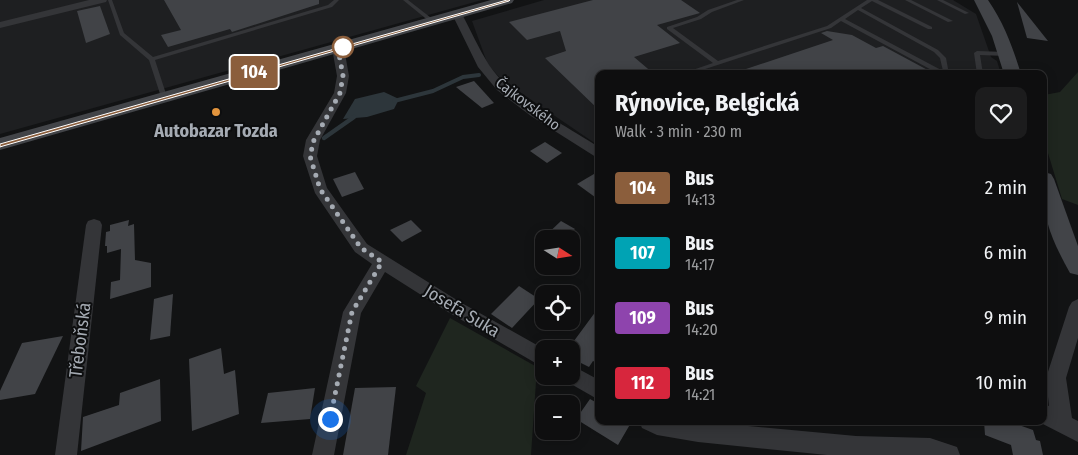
<!DOCTYPE html>
<html lang="en">
<head>
<meta charset="utf-8">
<style>
	body { margin:0; font-family:"Fira Sans Condensed",sans-serif; background:#1c1c1d; color:#f1f3f6; height:100vh; display:flex; flex-direction:column; font-size:19px; white-space:nowrap }
	* { box-sizing:border-box; margin:0 }
	p { font-size:16px; color:#9b9c9e }
	.icon { flex:none; width:28px; height:28px; fill:none; stroke:currentColor; stroke-width:2; stroke-linecap:round; stroke-linejoin:round }
	.map { position:relative; flex:1; overflow:hidden }
	.drawer { position:absolute; left:595px; top:70px; width:452px; height:355px; display:flex; flex-direction:column; background:#0e0e0f; border-radius:10px; box-shadow:0 2px 12px #0003,0 0 0 1px #2e2e2f }
	.drawer>* { flex:none }
	.badge { padding:0 10px; border-radius:4px; font-size:18px; line-height:32px }
	.needle { width:32px; rotate:102deg }
	.fabs { position:absolute; left:535px; top:230px; display:grid; gap:10px }
	.fabs a { display:grid; place-items:center; width:45px; height:45px; border-radius:10px; background:#0e0e0f; box-shadow:0 2px 12px #0003,0 0 0 1px #2e2e2f; font-size:25px }
	.you { position:absolute; width:25px; height:25px; margin:-12px; border:4px solid #fff; border-radius:50%; background:#1a73e8; box-shadow:0 0 0 8px #1a73e833 }
	.map>.badge { position:absolute; translate:-50% -50%; box-shadow:0 0 0 2px #fff }
	.round { display:grid; place-items:center; flex:none; width:52px; height:52px; border-radius:10px; background:#1c1c1d }
	.head { display:flex; align-items:center; justify-content:space-between; height:85px; padding:0 20px }
	h1 { font-size:24px; font-weight:700; line-height:38px }
	ul { padding:0; list-style:none }
	li { display:flex; align-items:center; gap:15px; height:65px; padding:0 20px }
	li div { flex:1 }
	li b { display:block; font-size:19px }
	li em { font-style:normal }
	li .badge { min-width:55px; font-weight:700; text-align:center }
	.map>svg:first-child { display:block }
	.built { fill:#1e1f21 }
	.green { fill:#1f261f }
	.water { fill:#2d363b }
	.lines { fill:none; stroke-linecap:round; stroke-linejoin:round }
	.stream-far1 { stroke:#2d363b; stroke-width:4 }
	.stream { stroke:#2d363b; stroke-width:4.5 }
	.building { fill:#414347 }
	.lane { fill:#343538; fill-rule:evenodd }
	.street { fill:#343538; fill-rule:evenodd }
	.secondary { fill:#424448; fill-rule:evenodd }
	.line { fill:#8b5e3c; stroke:#fff }
	.walk { stroke:#a5abb3; stroke-width:5; stroke-dasharray:0 9 }
	.stop-dot { fill:#fff; stroke:#8b5e3c; stroke-width:2.5 }
	.poi-dot { fill:#e2943d; stroke:#0d0e0f; stroke-width:2 }
	.labels { text-anchor:middle; dominant-baseline:central; stroke-width:4; stroke-linejoin:round; paint-order:stroke }
	.far-street-label { font-size:15px; fill:#a5abb3; stroke:#0d0e0f }
	.poi-label { font-size:18px; font-weight:bold; fill:#a5abb3; stroke:#0d0e0f }
	.street-label { font-size:18px; fill:#a5abb3; stroke:#0d0e0f }
</style>
</head>
<body>
<div class="map">
<svg width="1078" height="455" viewBox="0 0 1078 455">
	<rect width="100%" height="100%" fill="#121314"/>
	<g class="built">
		<polygon points="0,0 482,0 0,134"/>
		<polygon points="544,0 953,0 976,14 991,57 997,61 1001,74 599,74 599,146 502,80 488,65 472,21"/>
	</g>
	<g class="green">
		<polygon points="1078,72 1078,205 1062,199 1044,140 1044,95 1060,92"/>
		<polygon points="450,318 537,367 531,455 406,455 426,393 416,386"/>
	</g>
	<polygon class="water" points="384,92 399,99 394,109 367,117 343,119 355,99"/>
	<g class="lines">
		<polyline class="stream-far1" points="394,101 433,91 463,77 479,75"/>
		<polyline class="stream" points="324,138 354,117"/>
	</g>
	<g class="building">
		<polygon points="164,0 319,0 319,4 232,32 230,29 168,47 161,35 181,30"/>
		<polygon points="593,0 681,0 700,13 657,25 680,43 634,57 654,74 599,74 599,110 545,58 566,51 560,31 527,40 509,22"/>
		<polygon points="1017,2 1048,41 1027,38"/>
		<polygon points="100,6 110,34 86,43 77,11"/>
		<polygon points="827,31 852,35 876,48 883,46 935,74 741,74 740,71 833,40 821,33"/>
		<polygon points="474,81 494,103 482,108 456,87"/>
		<polygon points="545,142 562,153 547,163 530,151"/>
		<polygon points="599,171 599,200 577,184"/>
		<polygon points="355,172 364,189 342,197 333,179"/>
		<polygon points="129,220 128,226 134,224 135,260 151,263 151,287 110,299 111,282 120,280 121,249 107,253 107,246 105,246 106,232 110,231 110,225"/>
		<polygon points="411,220 422,231 402,242 390,230"/>
		<polygon points="561,221 575,229 564,239 542,239"/>
		<polygon points="519,286 539,299 512,328 491,314"/>
		<polygon points="173,294 170,336 150,340 154,299"/>
		<polygon points="599,307 599,364 593,361 589,367 571,358 571,345"/>
		<polygon points="63,336 35,394 0,400 0,391 22,343"/>
		<polygon points="221,348 224,374 235,370 239,414 192,431 189,359"/>
		<polygon points="160,379 161,421 81,451 83,417 119,405 120,393"/>
		<polygon points="396,387 388,455 343,455 355,388"/>
		<polygon points="315,388 310,419 261,423 268,393"/>
		<polygon points="590,399 599,404 599,421 632,421 618,445 576,419"/>
		<polygon points="984,421 1007,421 1033,430 1036,440 1040,441 1043,455 1013,455 1011,445 985,435"/>
	</g>
	<g class="lines">
		<g class="lane">
			<polygon points="108,0 112,0 124,33 153,57 328,5 334,0 339,0 332,7 155,60 167,97 164,99 161,97 149,60 120,35"/>
			<polygon points="403,0 408,0 435,21 430,22"/>
			<path d="M737,0H744L712,12L701,19L673,28L718,61L827,26L867,0H878L932,27V29H928L872,1L861,8L938,50L946,58L949,74H939L841,21L831,28L690,74H681L713,63L667,29V27L697,17L708,10ZM858,10L934,52L940,58L943,71L845,19Z"/>
			<polygon points="905,0 911,0 953,21 948,22"/>
			<polygon points="937,0 943,0 969,13 965,14"/>
			<polygon points="977,51 1006,52 1009,54 1006,56 980,55 983,74 977,74 974,53"/>
		</g>
		<g class="street">
			<polygon points="89,0 107,0 106,2 0,28 0,22"/>
			<path d="M457,11L462,14C471,31 479,49 489,65C510,97 566,126 599,147V159L531,116L497,90L478,67L452,14Z"/>
			<polygon points="338,45 344,48 349,76 346,93 320,140 317,156 327,188 367,244 460,302 544,349 544,368 448,312 385,272 361,313 334,455 312,455 343,312 372,264 355,252 315,193 303,156 306,140 334,93 337,76 332,48"/>
			<polygon points="94,219 100,221 102,225 77,455 55,455 86,225 88,221"/>
			<polygon points="1078,299 1078,338 1066,378 1072,418 1078,421 1078,442 1037,421 1044,421 1044,404 1049,406 1046,378 1069,307 1072,302"/>
			<polygon points="571,365 599,380 599,400 564,380 562,376 571,376"/>
			<polygon points="639,421 696,421 856,436 930,438 957,447 960,455 827,455 698,442 657,435 642,428"/>
		</g>
		<g class="secondary">
			<polygon points="491,0 514,0 512,3 0,150 0,138"/>
			<path d="M974,0H988C1004,23 1013,48 1021,74H1004L992,36Z"/>
			<path d="M1044,172L1051,174L1054,179L1078,246V275L1070,273C1049,235 1041,215 1044,172Z"/>
		</g>
	</g>
	<polygon class="line" points="507,0 510,0 509,1 3,146 0,147 0,144"/>
	<g class="lines">
		<polyline class="walk" points="330,419 352,312 382,262 361,248 320,189 310,156 314,140 340,93 343,76 338,48 343,47"/>
	</g>
	<circle class="stop-dot" cx="343" cy="47" r="10"/>
	<circle class="poi-dot" cx="216" cy="112" r="5"/>
	<g class="labels">
		<g class="far-street-label">
			<text transform="translate(528 104) rotate(37)">Čajkovského</text>
		</g>
		<g class="poi-label">
			<text x="216" y="131">Autobazar Tozda</text>
		</g>
		<g class="street-label">
			<text transform="translate(462 311) rotate(31)">Josefa Suka</text>
			<text transform="translate(80 340) rotate(-83)">Třeboňská</text>
		</g>
	</g>
</svg>
<div class="fabs">
<a><svg class="needle" viewBox="-14 -14 28 28"><path d="M0-13l5 13h-10z" fill="#e53935"/><path d="M0 13l5-13h-10z" fill="#9b9c9e"/></svg></a>
<a><svg class="icon" aria-label="locate" viewBox="0 0 24 24"><circle cx="12" cy="12" r="6"/><path d="M12 2v4M12 18v4M2 12h4M18 12h4"/></svg></a>
<a>+</a>
<a>−</a>
</div>
<div class="you" style="left:330px;top:419px"></div>
<b class="badge" style="left:254px;top:72px;background:#8b5e3c;color:#fff">104</b>
<section class="drawer">
<div class="head"><div><h1>Rýnovice, Belgická</h1><p>Walk · 3 min · 230 m</p></div><a class="round"><svg class="icon" aria-label="heart" viewBox="0 0 24 24"><path d="M12 20l-8-8c-3-5 5-10 8-4 3-6 11-1 8 4z"/></svg></a></div>
<ul>
<li><span class="badge" style="background:#8b5e3c;color:#fff">104</span><div><b>Bus</b><p>14:13</p></div><em>2 min</em></li>
<li><span class="badge" style="background:#00a3b4;color:#fff">107</span><div><b>Bus</b><p>14:17</p></div><em>6 min</em></li>
<li><span class="badge" style="background:#8e44ad;color:#fff">109</span><div><b>Bus</b><p>14:20</p></div><em>9 min</em></li>
<li><span class="badge" style="background:#d7263d;color:#fff">112</span><div><b>Bus</b><p>14:21</p></div><em>10 min</em></li>
</ul>
</section>
</div>
</body>
</html>
